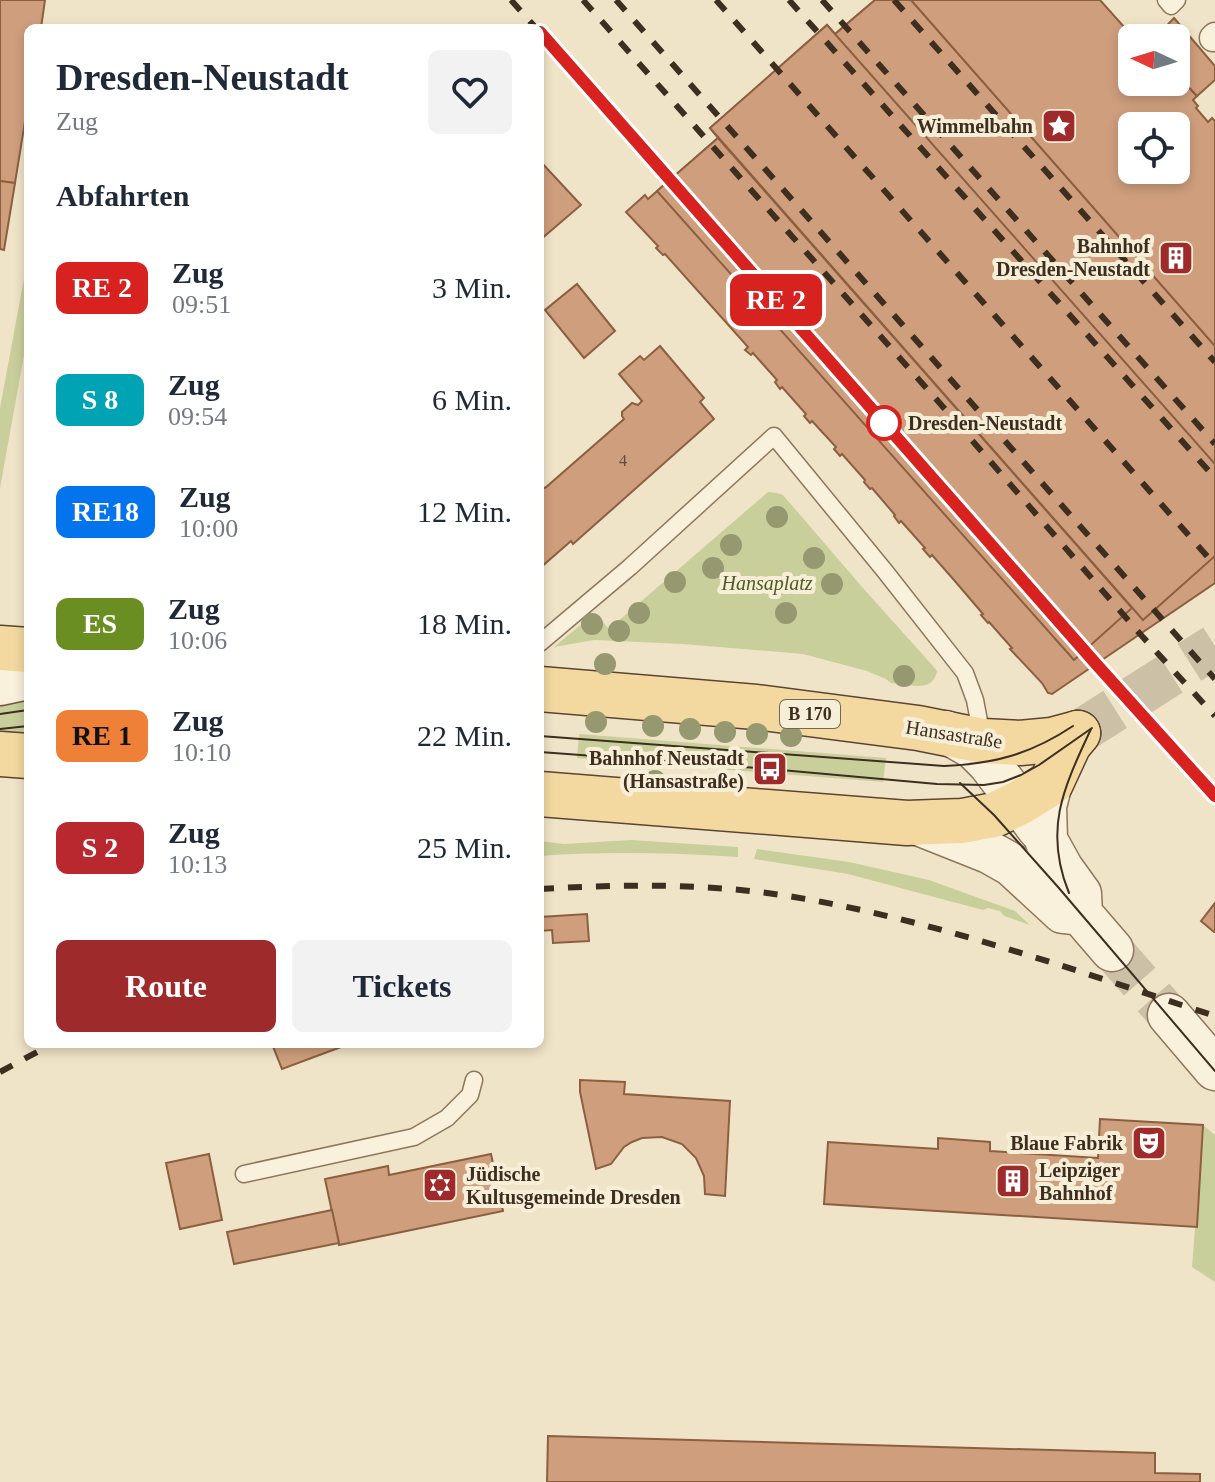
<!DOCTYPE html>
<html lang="de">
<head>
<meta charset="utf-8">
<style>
	body { margin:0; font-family:"Times New Roman",serif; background:#f2f2f3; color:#1f2937; height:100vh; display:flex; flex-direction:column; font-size:30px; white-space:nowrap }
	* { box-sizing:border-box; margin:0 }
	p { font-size:26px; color:#747a83 }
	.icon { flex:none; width:44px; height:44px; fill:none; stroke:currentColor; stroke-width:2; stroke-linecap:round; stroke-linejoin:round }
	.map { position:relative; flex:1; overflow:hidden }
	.sheet { position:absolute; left:24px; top:24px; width:520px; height:1024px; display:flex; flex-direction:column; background:#fff; border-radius:12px; box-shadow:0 4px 12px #0003 }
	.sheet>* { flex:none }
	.badge { padding:0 16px; border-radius:12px; font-size:28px; line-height:52px }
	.needle { width:52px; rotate:274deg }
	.tools { position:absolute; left:1118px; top:24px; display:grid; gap:16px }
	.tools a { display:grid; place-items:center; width:72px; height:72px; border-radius:12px; background:#fff; box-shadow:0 4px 12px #0003; font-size:40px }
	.map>.badge { position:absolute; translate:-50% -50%; box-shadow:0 0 0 4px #fff }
	h2 { padding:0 32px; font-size:30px; line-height:72px }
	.round { display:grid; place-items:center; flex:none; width:84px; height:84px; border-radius:12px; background:#f2f2f3 }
	.summary { display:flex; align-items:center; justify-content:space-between; height:136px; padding:0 32px }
	h1 { font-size:38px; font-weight:700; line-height:60px }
	.primary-button { display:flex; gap:16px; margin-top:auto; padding:16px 32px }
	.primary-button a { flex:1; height:92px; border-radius:12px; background:#9e2a2b; color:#fff; font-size:32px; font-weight:700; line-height:92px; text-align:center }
	.primary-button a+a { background:#f2f2f3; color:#1f2937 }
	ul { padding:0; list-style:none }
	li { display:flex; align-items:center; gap:24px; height:112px; padding:0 32px }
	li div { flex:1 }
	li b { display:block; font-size:30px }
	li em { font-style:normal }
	li .badge { min-width:88px; font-weight:700; text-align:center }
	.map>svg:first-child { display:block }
	.green { fill:#c9cf9b }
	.building { fill:#cf9f7d; stroke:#8d5f41; stroke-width:2; fill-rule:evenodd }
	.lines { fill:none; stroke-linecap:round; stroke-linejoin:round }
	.tertiary-tunnel { stroke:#ccc0a6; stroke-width:42; stroke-dasharray:42 21; stroke-linecap:butt }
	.primary-tunnel { stroke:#ccc0a6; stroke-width:44; stroke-dasharray:44 22; stroke-linecap:butt }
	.service-casing { stroke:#8d765c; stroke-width:19 }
	.pedestrian-casing { stroke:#8d765c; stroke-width:29 }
	.tertiary-casing { stroke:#8d765c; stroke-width:45 }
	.secondary-casing { stroke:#6f573f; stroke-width:47 }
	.primary-casing { stroke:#5b4430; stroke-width:47 }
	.service { stroke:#faf1dc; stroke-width:16 }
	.pedestrian { stroke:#faf1dc; stroke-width:26 }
	.tertiary { stroke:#faf1dc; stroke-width:42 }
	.secondary { stroke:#faf1dc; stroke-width:44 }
	.primary { stroke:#f3d9a0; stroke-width:44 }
	.tram { stroke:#3d2e20; stroke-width:2 }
	.rail { stroke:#3d2e20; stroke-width:6; stroke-dasharray:14 14; stroke-linecap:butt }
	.tree { fill:#96986f }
	.line-casing { stroke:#fff; stroke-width:18 }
	.line { stroke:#d7221f; stroke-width:12 }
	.stop-dot { fill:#fff; stroke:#d7221f; stroke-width:4 }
	.labels { text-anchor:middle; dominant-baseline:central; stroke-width:8; stroke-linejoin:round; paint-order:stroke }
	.number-label { font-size:16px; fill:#624a37 }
	.shield { fill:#f7eed8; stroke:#756857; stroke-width:2 }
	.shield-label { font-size:18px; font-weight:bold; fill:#3d2e20 }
	.poi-label { font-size:20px; font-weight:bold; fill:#3d2e20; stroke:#f7eed8; text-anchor:end }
	.stop-label { font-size:20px; font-weight:bold; fill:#3d2e20; stroke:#f7eed8; text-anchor:start }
	.park-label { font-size:20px; font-style:italic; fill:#4d5a26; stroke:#f7eed8 }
	.street-label { font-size:20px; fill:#3d2e20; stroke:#f7eed8 }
</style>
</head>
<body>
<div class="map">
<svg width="1215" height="1482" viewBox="0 0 1215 1482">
	<rect width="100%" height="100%" fill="#f0e4c8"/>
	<g class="green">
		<polygon points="28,257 28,333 0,488 0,408"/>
		<path d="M768,492L777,493L783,495L863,588L933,666L937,671C933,694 908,684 891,683L886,679L867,671L803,654L682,644L594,640L554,647L595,613L609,629Z"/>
		<polygon points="28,686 28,741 0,741 0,693"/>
		<polygon points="579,734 886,758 883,782 577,758"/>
		<path d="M631,840L738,847V857C672,853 606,851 540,856V841L564,844Z"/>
		<polygon points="757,849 849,862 929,880 1015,911 1030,925 1004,916 1000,911 988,908 983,910 848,874 754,859"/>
		<polygon points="1203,1125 1215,1135 1215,1282 1192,1267"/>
	</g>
	<g class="building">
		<polygon points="0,0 45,0 41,28 28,28 28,103 15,183 0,181"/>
		<polygon points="875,0 911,0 1215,346 1215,464 835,34"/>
		<polygon points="875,0 911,0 1215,346 1215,583 1052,694 1048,693 1042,683 1010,649 1012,648 989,622 988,623 981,615 983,614 954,580 932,555 930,557 923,549 925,548 901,521 899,523 894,516 895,515 872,488 870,489 864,482 865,480 842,454 840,456 834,449 836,447 812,421 810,423 804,416 806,414 782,387 780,389 775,382 777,380 753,353 751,355 745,350 748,347 665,254 663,255 656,248 658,246 626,212 645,195 648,199 718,138 710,128 827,25 835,34"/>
		<path d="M911,0H1100L1134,38H1132V82H1175L1177,84L1180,81L1185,83L1197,96L1193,100L1198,106L1196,108L1208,122L1212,118L1215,121V346ZM1132,126H1176V170H1132Z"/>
		<polygon points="1174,18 1215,66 1215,80 1197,96 1185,83 1180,81 1177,84 1175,82 1176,38 1155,38"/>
		<polygon points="827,25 1215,464 1215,556 1143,620 710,128"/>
		<polygon points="718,138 1132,608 1074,660 657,191"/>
		<polygon points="540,161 581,205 540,240"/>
		<polygon points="0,181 15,183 4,250 0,249"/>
		<polygon points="577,284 615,331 584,358 545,310"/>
		<polygon points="660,346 704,398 700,402 714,419 573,544 571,541 540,568 540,486 545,488 624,419 622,416 622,412 632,403 638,405 642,401 619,374 640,356 644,360"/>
		<polygon points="1215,903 1215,931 1214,932 1201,921"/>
		<polygon points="587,914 589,941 553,943 552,930 540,931 540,917"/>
		<polygon points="272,1044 349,1044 282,1069"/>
		<polygon points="580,1080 625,1082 624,1094 730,1101 725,1196 705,1194 704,1176 696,1158 682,1144 662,1137 642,1138 632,1142 624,1147 611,1164 596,1169 580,1092"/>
		<polygon points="1100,1119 1203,1125 1197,1227 824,1204 828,1142 938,1149 938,1138 990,1142 990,1151 1098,1158"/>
		<polygon points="209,1154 222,1220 180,1229 166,1163"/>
		<polygon points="491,1154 503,1211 339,1245 325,1179 388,1166 389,1175"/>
		<polygon points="332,1210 339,1243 234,1264 227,1232"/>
		<polygon points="548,1436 1155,1453 1155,1473 1200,1474 1200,1482 547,1482"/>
	</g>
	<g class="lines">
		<polyline class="tertiary-tunnel" points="1112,950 1169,1015"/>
		<polyline class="primary-tunnel" points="1078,733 1215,646"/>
		<g class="service-casing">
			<g id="service">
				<polyline points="1166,0 1171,6 1177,0"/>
				<polyline points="540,643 630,567 774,436 884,570 965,673 975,700 982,737"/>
				<polyline points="244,1174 414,1137 447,1118 470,1095 474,1080"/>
			</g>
		</g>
		<g class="pedestrian-casing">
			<polyline id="pedestrian" points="1213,38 1215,36"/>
		</g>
		<g class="tertiary-casing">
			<g id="tertiary">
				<polyline points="946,732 974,748 989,763 1039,829"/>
				<polyline points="1051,783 1045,806 1046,840 1062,869 1080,894 1081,914 1112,950"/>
				<polyline points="916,823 989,852 1012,865 1063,912 1081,914"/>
				<polyline points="1169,1015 1215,1069"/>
			</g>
		</g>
		<g class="secondary-casing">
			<polyline id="secondary" points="0,683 28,677"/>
		</g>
		<g class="primary-casing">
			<g id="primary">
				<polyline points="0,648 28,650"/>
				<polyline points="540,689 756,707 918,728 983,741 1020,743 1052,740 1078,733"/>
				<polyline points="0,754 28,756"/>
				<polyline points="540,794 907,823 962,821 994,815 1019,803 1051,783 1069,744 1078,733"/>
			</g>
		</g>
		<use href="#service" class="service"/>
		<use href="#pedestrian" class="pedestrian"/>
		<use href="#tertiary" class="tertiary"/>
		<use href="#secondary" class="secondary"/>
		<use href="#primary" class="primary"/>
		<g class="tram">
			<polyline points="0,714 28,710"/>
			<polyline points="0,729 28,726"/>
			<path d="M540,736L944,766C994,764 1031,754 1073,726"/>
			<polyline points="540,752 770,769 937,784 984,785 1003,782 1021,775 1039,765 1092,728"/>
			<polyline points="960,783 994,815 1058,887 1215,1071"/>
			<path d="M1069,893C1043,829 1064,787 1091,729"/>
		</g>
		<g class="rail">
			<polyline points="511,0 536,28"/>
			<polyline points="583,0 937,400 1141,635 1215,716"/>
			<polyline points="616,0 1215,679"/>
			<polyline points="716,0 1215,565"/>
			<polyline points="789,0 1215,478"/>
			<polyline points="822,0 1215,444"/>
			<polyline points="894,0 1215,362"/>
			<polyline points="540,32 1097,665 1215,796"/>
			<path d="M540,889C625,884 710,883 794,897C938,921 1077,971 1215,1016"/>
			<polyline points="0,1072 52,1044"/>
		</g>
	</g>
	<g class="tree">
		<circle cx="777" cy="517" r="11"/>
		<circle cx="731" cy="545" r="11"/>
		<circle cx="814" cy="558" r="11"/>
		<circle cx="713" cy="568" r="11"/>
		<circle cx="675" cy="582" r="11"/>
		<circle cx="832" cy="584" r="11"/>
		<circle cx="639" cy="613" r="11"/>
		<circle cx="786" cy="613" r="11"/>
		<circle cx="592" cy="624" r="11"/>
		<circle cx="619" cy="631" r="11"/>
		<circle cx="605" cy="664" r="11"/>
		<circle cx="904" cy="676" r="11"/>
		<circle cx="596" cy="722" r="11"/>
		<circle cx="653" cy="726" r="11"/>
		<circle cx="690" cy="729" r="11"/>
		<circle cx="725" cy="732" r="11"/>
		<circle cx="757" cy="734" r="11"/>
		<circle cx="791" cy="736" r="11"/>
		<circle cx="655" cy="781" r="11"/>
	</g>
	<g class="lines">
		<g class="line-casing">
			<polyline id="line" points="540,32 1097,665 1215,796"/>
		</g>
		<use href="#line" class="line"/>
	</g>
	<defs>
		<g id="sight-square" transform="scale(1.8)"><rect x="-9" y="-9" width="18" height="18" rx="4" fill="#9e2a2b" stroke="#f7eed8"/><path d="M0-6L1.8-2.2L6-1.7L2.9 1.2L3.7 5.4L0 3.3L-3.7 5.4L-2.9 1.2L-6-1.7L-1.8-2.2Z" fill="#fff"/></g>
		<g id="building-square" transform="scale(1.8)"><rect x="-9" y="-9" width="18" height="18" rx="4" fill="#9e2a2b" stroke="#f7eed8"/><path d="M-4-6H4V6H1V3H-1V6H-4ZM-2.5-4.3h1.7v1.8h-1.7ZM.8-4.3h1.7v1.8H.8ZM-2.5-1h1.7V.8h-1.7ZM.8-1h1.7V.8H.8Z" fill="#fff"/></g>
		<g id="bus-square" transform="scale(1.8)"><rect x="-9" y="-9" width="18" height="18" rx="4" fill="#9e2a2b" stroke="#f7eed8"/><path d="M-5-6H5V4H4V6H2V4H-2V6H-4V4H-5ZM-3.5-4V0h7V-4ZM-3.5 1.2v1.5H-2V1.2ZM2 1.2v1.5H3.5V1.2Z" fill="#fff"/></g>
		<g id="theatre-square" transform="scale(1.8)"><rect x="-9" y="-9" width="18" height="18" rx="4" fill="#9e2a2b" stroke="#f7eed8"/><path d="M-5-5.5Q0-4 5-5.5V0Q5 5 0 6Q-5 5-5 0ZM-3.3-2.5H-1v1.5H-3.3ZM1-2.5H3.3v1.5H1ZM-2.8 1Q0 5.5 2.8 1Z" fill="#fff"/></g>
		<g id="synagogue-square" transform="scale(1.8)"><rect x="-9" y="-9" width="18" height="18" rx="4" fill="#9e2a2b" stroke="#f7eed8"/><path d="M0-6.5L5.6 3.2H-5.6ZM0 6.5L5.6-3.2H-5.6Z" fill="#fff"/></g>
	</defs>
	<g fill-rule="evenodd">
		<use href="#sight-square" x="1059" y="126"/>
		<use href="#building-square" x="1176" y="258"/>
		<use href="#bus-square" x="770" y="769"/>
		<use href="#theatre-square" x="1149" y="1143"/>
		<use href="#building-square" x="1013" y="1181"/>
		<use href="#synagogue-square" x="440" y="1185"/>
	</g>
	<circle class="stop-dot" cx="884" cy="423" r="16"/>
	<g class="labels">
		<g class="number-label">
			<text x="623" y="460">4</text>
		</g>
		<rect class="shield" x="780" y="700" width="60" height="28" rx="6"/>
		<g class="shield-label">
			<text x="810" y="714">B 170</text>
		</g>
		<g class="poi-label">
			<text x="1033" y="126">Wimmelbahn</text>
			<text x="1150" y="246">Bahnhof<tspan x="1150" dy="23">Dresden-Neustadt</tspan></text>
			<text x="744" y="758">Bahnhof Neustadt<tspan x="744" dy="23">(Hansastraße)</tspan></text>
			<text x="1123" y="1143">Blaue Fabrik</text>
			<text x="1039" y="1170" text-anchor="start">Leipziger<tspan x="1039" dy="23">Bahnhof</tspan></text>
			<text x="466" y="1174" text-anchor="start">Jüdische<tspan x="466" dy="23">Kultusgemeinde Dresden</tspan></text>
		</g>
		<g class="stop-label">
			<text x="908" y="423">Dresden-Neustadt</text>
		</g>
		<g class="park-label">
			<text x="767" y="583">Hansaplatz</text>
		</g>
		<g class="street-label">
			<text transform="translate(954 734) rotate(9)">Hansastraße</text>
		</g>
	</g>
</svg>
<div class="tools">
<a><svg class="needle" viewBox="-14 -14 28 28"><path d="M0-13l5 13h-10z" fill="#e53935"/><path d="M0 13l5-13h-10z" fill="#747a83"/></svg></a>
<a><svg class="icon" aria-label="locate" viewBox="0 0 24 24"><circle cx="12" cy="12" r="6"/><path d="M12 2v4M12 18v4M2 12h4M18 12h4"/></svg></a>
</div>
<b class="badge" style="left:776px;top:300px;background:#d7221f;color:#fff">RE 2</b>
<section class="sheet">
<div class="summary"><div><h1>Dresden-Neustadt</h1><p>Zug</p></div><a class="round"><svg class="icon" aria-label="heart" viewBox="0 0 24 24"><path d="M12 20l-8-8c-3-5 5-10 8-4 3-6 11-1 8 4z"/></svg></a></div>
<h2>Abfahrten</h2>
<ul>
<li><span class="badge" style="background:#d7221f;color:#fff">RE 2</span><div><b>Zug</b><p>09:51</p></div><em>3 Min.</em></li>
<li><span class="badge" style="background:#00a3b4;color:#fff">S 8</span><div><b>Zug</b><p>09:54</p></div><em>6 Min.</em></li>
<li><span class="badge" style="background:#0474ec;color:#fff">RE18</span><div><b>Zug</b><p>10:00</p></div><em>12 Min.</em></li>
<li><span class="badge" style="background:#6b8e23;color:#fff">ES</span><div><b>Zug</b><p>10:06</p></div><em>18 Min.</em></li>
<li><span class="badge" style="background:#ef8037;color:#111">RE 1</span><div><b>Zug</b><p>10:10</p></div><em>22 Min.</em></li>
<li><span class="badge" style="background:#b8282e;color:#fff">S 2</span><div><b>Zug</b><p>10:13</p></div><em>25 Min.</em></li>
</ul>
<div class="primary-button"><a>Route</a><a>Tickets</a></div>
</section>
</div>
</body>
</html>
